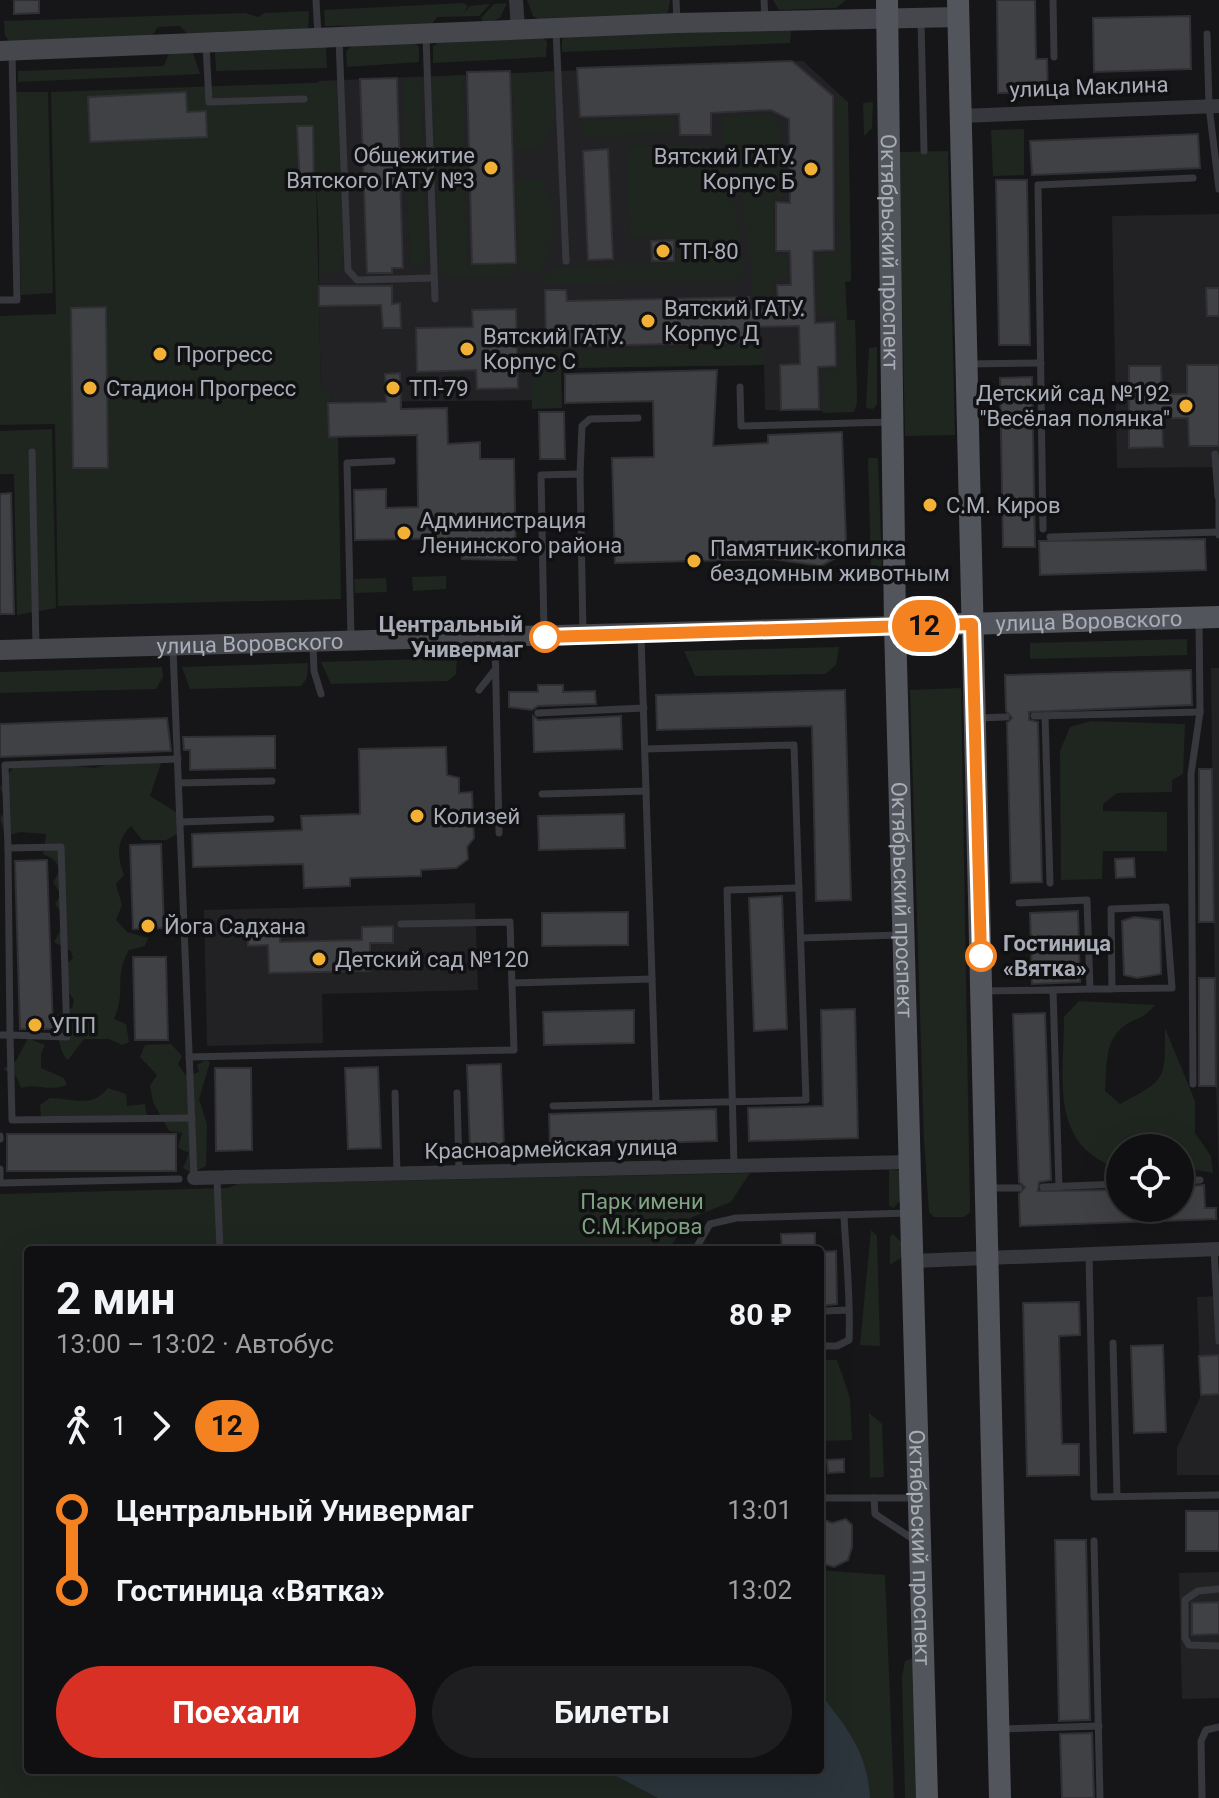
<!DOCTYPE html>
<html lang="ru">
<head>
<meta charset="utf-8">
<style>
	body { margin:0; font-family:Roboto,sans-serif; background:#1e1e20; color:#f1f3f6; height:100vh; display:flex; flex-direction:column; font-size:30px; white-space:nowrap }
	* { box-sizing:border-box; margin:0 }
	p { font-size:26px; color:#9c9d9f }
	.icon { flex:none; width:44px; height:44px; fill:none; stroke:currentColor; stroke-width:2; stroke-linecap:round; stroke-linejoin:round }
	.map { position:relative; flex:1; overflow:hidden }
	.side { position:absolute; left:24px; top:1246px; width:800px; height:528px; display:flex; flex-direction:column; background:#101012; border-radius:8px; box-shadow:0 8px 32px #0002,0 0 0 2px #303032 }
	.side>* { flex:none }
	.badge { padding:0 16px; border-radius:26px; font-size:28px; line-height:52px }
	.fabs { position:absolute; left:1106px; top:1134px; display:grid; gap:16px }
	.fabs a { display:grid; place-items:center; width:88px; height:88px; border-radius:50%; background:#101012; box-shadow:0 8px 32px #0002,0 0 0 2px #303032; font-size:40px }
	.map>.badge { position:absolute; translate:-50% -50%; box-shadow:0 0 0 4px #fff }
	.legs { display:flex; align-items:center; gap:12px; height:88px; padding:0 32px; font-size:26px }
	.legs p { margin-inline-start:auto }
	.overview { display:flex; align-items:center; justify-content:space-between; height:136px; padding:0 32px }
	h1 { font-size:44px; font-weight:700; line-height:60px }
	.cta { display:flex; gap:16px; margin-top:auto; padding:16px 32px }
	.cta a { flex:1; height:92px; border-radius:48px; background:#d93025; color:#fff; font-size:32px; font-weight:700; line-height:92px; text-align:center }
	.cta a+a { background:#1e1e20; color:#f1f3f6 }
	ul { padding:0 32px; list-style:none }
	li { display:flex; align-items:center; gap:28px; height:80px; font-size:30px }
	li i { display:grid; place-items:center; width:12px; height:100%; margin:0 10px; background:currentColor }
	li i::after { content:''; width:20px; height:20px; margin:-10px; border:6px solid; border-radius:50%; background:#101012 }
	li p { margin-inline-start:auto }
	li:first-child i { background:linear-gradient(#0000 50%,currentColor 0) }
	li:last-child i { background:linear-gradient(currentColor 50%,#0000 0) }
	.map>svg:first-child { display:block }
	.built { fill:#222225 }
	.green { fill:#1e261f }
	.water { fill:#2c353c }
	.building { fill:#404145; stroke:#303034; stroke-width:2 }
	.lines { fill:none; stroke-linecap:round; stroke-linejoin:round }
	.lane { stroke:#37383d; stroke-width:7 }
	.street { stroke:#37383d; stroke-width:14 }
	.secondary { stroke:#45474d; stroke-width:20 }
	.primary { stroke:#53555c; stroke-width:22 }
	.line-1-casing { stroke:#fff; stroke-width:18 }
	.line-1 { stroke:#f58220; stroke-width:12 }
	.poi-dot { fill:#f2b134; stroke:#111113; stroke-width:3 }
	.stop-1-dot { fill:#fff; stroke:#f58220; stroke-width:4 }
	.labels { text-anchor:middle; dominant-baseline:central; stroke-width:7; stroke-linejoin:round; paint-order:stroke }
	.street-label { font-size:22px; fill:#a8adb8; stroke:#111113 }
	.poi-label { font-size:22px; fill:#a8adb8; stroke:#111113; text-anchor:start }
	.stop-label { font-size:22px; font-weight:bold; fill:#a8adb8; stroke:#111113; text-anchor:end }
	.park-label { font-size:22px; fill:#7fa381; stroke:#111113 }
</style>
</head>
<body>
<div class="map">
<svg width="1219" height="1798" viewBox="0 0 1219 1798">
	<rect width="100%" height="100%" fill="#161618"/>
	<g class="built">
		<polygon points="803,61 848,102 851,281 845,282 847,320 855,320 857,402 854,412 765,410 764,365 561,368 561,400 331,402 331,392 321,392 319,306 392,305 392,286 319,286 318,81"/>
		<polygon points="1219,214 1219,467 1117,468 1112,216"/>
		<polygon points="1211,668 1219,668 1219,1178 1216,1086"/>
		<polygon points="475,903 478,990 322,994 323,1043 207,1046 204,910"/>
		<polygon points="1219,1296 1219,1475 1177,1475 1177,1448 1201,1395 1197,1297"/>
		<polygon points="1219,1572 1219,1698 1182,1699 1179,1573"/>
	</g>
	<g class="green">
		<polygon points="527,0 670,0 668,12 663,16 542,21 533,16"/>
		<polygon points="773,0 846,0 836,8 779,10"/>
		<polygon points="463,3 468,6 463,14 470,6 490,4 479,16 437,17 431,25 325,26 324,10"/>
		<polygon points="507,3 500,18 484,24 481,18 494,4"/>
		<polygon points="309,11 308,30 189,36 180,26 158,27 151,37 9,41 5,36 4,21 245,13 259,17 264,13"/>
		<polygon points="791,28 790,43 562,52 562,39 567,36"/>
		<polygon points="543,37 547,42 546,57 433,63 433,46 438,43"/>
		<polygon points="414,42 419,47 419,62 347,67 346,51 355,44"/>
		<polygon points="326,46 327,68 216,71 215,51"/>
		<polygon points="170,50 192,50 200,74 18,82 18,71 164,66"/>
		<path d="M553,71C554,100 560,129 537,149H515L512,74Z"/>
		<polygon points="462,75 468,265 515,265 519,273 508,278 443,278 439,269 432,78"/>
		<polygon points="403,80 413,80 421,85 427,263 418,266 410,264"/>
		<polygon points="336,82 344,255 339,271 321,275 316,178 321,391 331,392 330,437 338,437 341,599 58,606 55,424 0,425 0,316 56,314 51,92"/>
		<polygon points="15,92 48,92 53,293 21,295"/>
		<polygon points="836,97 848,102 851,281 845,282 847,320 855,320 857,402 854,412 823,413 822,371 839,369 838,317 817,316 817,254 839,251"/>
		<polygon points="873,102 872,128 864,136 863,103"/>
		<polygon points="769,114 782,124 782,198 773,198 774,255 787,256 787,279 773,280 772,301 753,302 752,275 736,165 723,142 722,117"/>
		<polygon points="674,117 672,134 585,136 580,120"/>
		<polygon points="1024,129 1024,175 993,176 991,130"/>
		<polygon points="706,145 720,154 730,168 744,272 737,279 545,284 545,274 553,267 676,263 677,237 630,238 626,146"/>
		<polygon points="948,151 955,435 905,436 899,152"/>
		<path d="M516,179L542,180C561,206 556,250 536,274L521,272L518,263Z"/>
		<polygon points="764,345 765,365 561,368 562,408 532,409 531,351"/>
		<polygon points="877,347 877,404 873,409 866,408 869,348"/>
		<polygon points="52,429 56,608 17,615 14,474 0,474 0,431"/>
		<polygon points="868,458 878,458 882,565 878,568 871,568"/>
		<polygon points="446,576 446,589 413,591 412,577"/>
		<polygon points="386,578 387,592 355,593 354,579"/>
		<polygon points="1187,639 1187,655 1030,659 1030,643"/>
		<polygon points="839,647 836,665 825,674 695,676 684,651"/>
		<polygon points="457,658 456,674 448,681 331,684 321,662"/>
		<polygon points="308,663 307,678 301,686 190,689 182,667"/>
		<polygon points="162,667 163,677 156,689 0,693 0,672"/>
		<polygon points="961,688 970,1212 964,1217 934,1217 929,1212 924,1141 910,690"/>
		<polygon points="1091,721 1185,724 1183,774 1172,780 1172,792 1117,793 1103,804 1103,811 1167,812 1167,851 1103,851 1102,879 1061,880 1060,751 1070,727"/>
		<path d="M163,757L150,796L176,812L183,831L166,840H142L131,826C116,840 117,857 124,875L116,884L122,905L116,920L127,932L148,938L145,946L129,950C113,976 127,991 114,1019L126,1024L129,1042L122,1045L109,1039H84L68,1060C58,1051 57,1029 57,1015L72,1008L74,1000L64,986V966L73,958L71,951L54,942L67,919L55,904L61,894L53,882L61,869L53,859L43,854L46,834L20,832L5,836L0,818L9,805L0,788L11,770L23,760L94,768L125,760Z"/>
		<path d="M1079,1001L1155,1005C1140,1022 1138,1016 1124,1026C1104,1040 1107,1069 1105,1091L1120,1104C1167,1079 1165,1081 1165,1028L1195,1101V1133L1211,1156L1213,1173L1180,1167V1148H1120V1169C1048,1146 1064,1078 1064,1017Z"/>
		<path d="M28,1038L45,1045L41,1054V1068L64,1078L67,1085C50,1092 37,1083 21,1088L16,1076L3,1069L16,1061Z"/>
		<polygon points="171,1044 182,1056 178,1064 186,1076 199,1072 197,1065 206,1060 210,1062 199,1099 207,1125 206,1166 192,1173 183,1168 189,1153 178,1148 182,1133 169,1131 153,1102 150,1086 157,1075 140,1057 145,1045"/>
		<path d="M108,1088L126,1094L127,1106L145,1104L147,1116L41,1117L40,1105L50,1098C73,1098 92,1109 108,1088Z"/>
		<polygon points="889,1169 899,1171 900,1201 893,1208 889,1205"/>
		<polygon points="750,1173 731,1202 690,1218 668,1250 28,1250 28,1770 820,1770 820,1570 885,1575 894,1798 0,1798 0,1194 228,1188 237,1184"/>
		<polygon points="871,1230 877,1236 880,1346 860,1345"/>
		<polygon points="893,1234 901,1242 902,1257 890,1265 890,1236"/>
		<polygon points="820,1360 837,1360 850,1398 852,1440 820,1441"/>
		<polygon points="869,1413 882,1424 884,1477 870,1478"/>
		<polygon points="913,1658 921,1798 905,1798 902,1677 905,1661"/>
	</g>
	<path class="water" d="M820,1693C848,1730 867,1751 870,1798H658L605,1770H820Z"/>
	<g class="building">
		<polygon points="14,0 39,0 39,13 14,14"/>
		<polygon points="997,0 1035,0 1036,59 1047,59 1048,92 998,93"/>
		<polygon points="1190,16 1191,69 1094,72 1093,18"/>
		<polygon points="792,61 833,96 834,250 813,251 815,323 835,322 836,366 818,367 819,409 781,410 780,365 800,364 799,326 749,327 750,342 546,347 545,290 566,290 567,301 749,297 749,310 778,309 777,285 791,285 790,251 776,251 776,202 790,203 789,119 771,110 711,113 711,135 680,135 679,114 580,117 577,68"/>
		<polygon points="510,71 516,263 472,264 467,72"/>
		<polygon points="397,78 403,268 392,268 392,273 367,273 360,79"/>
		<polygon points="186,92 187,112 206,111 207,137 90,142 88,97"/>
		<polygon points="297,126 313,126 314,188 300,187"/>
		<polygon points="1198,134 1200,168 1032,175 1030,141"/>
		<polygon points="608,149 613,259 588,260 583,151"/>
		<polygon points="996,180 1027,180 1030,345 999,345"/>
		<polygon points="674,240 674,261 652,261 651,241"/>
		<polygon points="319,286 392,286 392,304 400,303 401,328 383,328 381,305 319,306"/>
		<polygon points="1206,288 1219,288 1219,316 1207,316"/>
		<polygon points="106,307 108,468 73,468 71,308"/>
		<polygon points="516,309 518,388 477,389 476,370 417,372 416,328 473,327 472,310"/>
		<polygon points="1187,365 1219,365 1219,446 1189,446 1188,418 1162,418 1163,447 1129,448 1129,366 1161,366 1162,394 1187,394"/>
		<polygon points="717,370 713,446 768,443 768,435 842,432 846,542 841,555 821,566 773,559 615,563 612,458 654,457 653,401 565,403 565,374"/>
		<polygon points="400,373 401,409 447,408 448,444 480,442 480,459 514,459 516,560 462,559 461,538 355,540 354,490 386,489 386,508 418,507 417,435 329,437 328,403 386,402 385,374"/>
		<polygon points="1032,377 1035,547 1003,547 1000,378"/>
		<polygon points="539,412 564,412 565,459 540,459"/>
		<polygon points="11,493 14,614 0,614 0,494"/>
		<polygon points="1205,539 1206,570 1040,575 1039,541"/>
		<polygon points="1191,670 1192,705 1029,712 1029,720 1038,722 1042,882 1011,883 1007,723 1012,718 1006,711 1005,675"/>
		<polygon points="538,685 563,685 563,692 595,691 596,704 538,706 532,710 509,707 509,692 538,692"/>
		<polygon points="845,690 851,900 816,901 812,726 657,730 656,695"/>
		<polygon points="533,716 538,720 621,716 622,749 534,752"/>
		<polygon points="167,718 171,751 0,757 0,724"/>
		<polygon points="275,736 275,768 190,770 190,750 184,750 183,737"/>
		<polygon points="446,747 447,775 459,778 459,793 472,792 474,838 467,847 468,859 456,868 421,870 421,876 350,878 350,886 304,888 303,864 193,867 192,834 302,830 301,816 360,814 359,749"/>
		<polygon points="1199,769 1212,769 1214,922 1199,922"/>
		<polygon points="624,814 625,848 539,850 538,816"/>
		<polygon points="161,844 164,928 133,929 130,845"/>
		<polygon points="1134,858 1135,877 1116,878 1115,859"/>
		<polygon points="47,860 53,1029 20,1029 15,861"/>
		<polygon points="782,896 787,1029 754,1031 749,898"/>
		<polygon points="1078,911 1080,982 1032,984 1030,913"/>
		<polygon points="628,912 628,945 542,946 542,913"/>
		<polygon points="1134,917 1160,920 1161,974 1137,978 1124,975 1122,921"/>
		<polygon points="393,926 393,943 370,943 370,971 269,973 268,945 248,946 248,929 280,928 280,942 362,940 362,927"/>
		<polygon points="133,957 166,957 168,1040 135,1040"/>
		<polygon points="1199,978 1215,978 1216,1086 1199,1086"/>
		<polygon points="855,1009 858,1138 749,1141 748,1108 823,1106 821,1010"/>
		<polygon points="634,1010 634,1043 544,1045 543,1012"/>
		<polygon points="1045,1013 1051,1180 1039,1182 1038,1191 1120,1190 1120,1208 1180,1208 1180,1187 1204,1185 1205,1208 1216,1208 1216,1219 1020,1226 1019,1194 1025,1187 1019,1182 1013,1014"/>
		<polygon points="501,1064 504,1147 470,1148 467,1065"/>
		<polygon points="378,1067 381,1148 348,1149 345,1068"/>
		<polygon points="215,1068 251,1068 252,1150 216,1151"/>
		<polygon points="716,1109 717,1141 550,1146 549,1114"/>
		<rect x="7" y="1134" width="169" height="37"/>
		<polygon points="815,1233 815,1250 782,1250 781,1234"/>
		<polygon points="836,1251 837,1304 820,1306 820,1252"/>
		<polygon points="1079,1302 1080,1335 1059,1336 1062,1444 1079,1444 1079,1475 1027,1476 1023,1303"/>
		<polygon points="1163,1345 1166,1432 1134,1433 1131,1346"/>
		<polygon points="1219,1355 1219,1394 1201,1395 1199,1356"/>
		<polygon points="844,1459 844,1472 828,1473 827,1460"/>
		<rect x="1186" y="1511" width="33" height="40"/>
		<polygon points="820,1518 832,1523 846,1519 852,1525 852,1547 848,1560 834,1567 820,1563"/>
		<polygon points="1055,1540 1086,1540 1090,1720 1059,1721"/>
		<polygon points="1219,1602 1219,1634 1192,1635 1192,1603"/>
		<polygon points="1092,1733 1094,1798 1062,1798 1060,1734"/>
	</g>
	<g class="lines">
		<g class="lane">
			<polyline points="316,0 318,36"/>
			<polyline points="676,0 677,21"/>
			<polyline points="764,0 765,18"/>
			<polyline points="1053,0 1054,57"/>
			<polyline points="921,20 924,151"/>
			<polyline points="556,30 566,261"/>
			<polyline points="1207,34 1209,106 1219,189"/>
			<polyline points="426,36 435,299"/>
			<polyline points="339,39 348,270 357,280 434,278"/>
			<polyline points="206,45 209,102 304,99"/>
			<polyline points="0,300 17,300 12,52"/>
			<polyline points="968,364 1041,363"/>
			<polyline points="740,387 741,426 891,422"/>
			<polyline points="32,452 36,647"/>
			<polyline points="1215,454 1218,496"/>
			<polyline points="580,474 582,426 590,419 638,418"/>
			<polyline points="1043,529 1038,185 1193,178"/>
			<polyline points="1219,535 1219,496"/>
			<polyline points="1050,537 1219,532"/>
			<polyline points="544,633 541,475 580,474 583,634"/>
			<polyline points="641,636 656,1103"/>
			<polyline points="351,637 347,463 392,461"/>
			<polyline points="495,640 499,833"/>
			<polyline points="313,644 314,671 321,694"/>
			<polyline points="173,649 194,1178"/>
			<polyline points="479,690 494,671"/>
			<polyline points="538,713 644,708"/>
			<polyline points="1034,716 1200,712 1199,620"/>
			<polyline points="1045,716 1050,883"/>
			<polyline points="977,718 1006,717"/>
			<polyline points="178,759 5,765 8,848 61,847 67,1037 10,1035 12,1120 192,1118"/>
			<polyline points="179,783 272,781"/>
			<polyline points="542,794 646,791"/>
			<polyline points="180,822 271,819"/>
			<polyline points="1019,903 1087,900 1090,989 1053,990"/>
			<polyline points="801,938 899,935"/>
			<polyline points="512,983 652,979"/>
			<polyline points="1090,989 1172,988 1166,907 1111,909 1112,989"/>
			<polyline points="984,991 1053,990 1059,1187"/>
			<polyline points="0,1035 10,1035 8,848"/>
			<polyline points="189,1057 514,1050 510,922 401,924"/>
			<polyline points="1193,1084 1191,774 1200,712"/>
			<polyline points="395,1093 397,1174"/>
			<polyline points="457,1093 459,1171"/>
			<polyline points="553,1106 806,1100 794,745 645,749"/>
			<polyline points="0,1139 0,1136"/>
			<polyline points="734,1166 727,890 799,888"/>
			<polyline points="0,1169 0,1183 179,1179"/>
			<polyline points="217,1180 220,1250"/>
			<polyline points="1180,1181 1200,1180"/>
			<polyline points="1043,1187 1120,1184"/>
			<polyline points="990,1188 1019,1188"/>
			<path d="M844,1215C846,1256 851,1299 849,1340L837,1346H821L820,1317L824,1311L849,1310"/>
			<polyline points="695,1250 710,1224 736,1218 909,1213"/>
			<polyline points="1214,1250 1219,1341"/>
			<polyline points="1089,1254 1094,1497 1219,1495"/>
			<polyline points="1113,1343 1117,1496"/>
			<polyline points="820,1498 917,1498"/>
			<polyline points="874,1498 875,1514 916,1541"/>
			<polyline points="1094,1541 1100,1798"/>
			<polyline points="1219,1589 1198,1591 1185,1600 1185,1638 1189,1645 1219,1646"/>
			<polyline points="1000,1729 1099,1726"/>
			<polyline points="1202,1798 1201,1741 1206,1730 1219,1727"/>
		</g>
		<g class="street">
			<polyline points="516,0 518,29"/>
			<polyline points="961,116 1219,106"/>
			<polyline points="194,1178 910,1162"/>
			<polyline points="912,1261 1219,1249"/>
		</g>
		<g class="secondary">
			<polyline points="0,51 677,23 959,17"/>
			<path id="s1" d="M0,650L895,626"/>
		</g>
		<g class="primary">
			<path id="s2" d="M887,0L895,626L927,1798"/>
			<polyline points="958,0 1000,1798"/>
			<path id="s3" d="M895,626L1219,617"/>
		</g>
	</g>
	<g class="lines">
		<g class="line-1-casing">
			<polyline id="line-1" points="545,637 972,624 981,956"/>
		</g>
		<use href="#line-1" class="line-1"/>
	</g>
	<g class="poi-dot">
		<circle cx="491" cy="168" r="8"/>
		<circle cx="811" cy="169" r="8"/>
		<circle cx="663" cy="251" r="8"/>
		<circle cx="648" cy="321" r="8"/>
		<circle cx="467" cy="349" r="8"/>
		<circle cx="160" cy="354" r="8"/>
		<circle cx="90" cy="388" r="8"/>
		<circle cx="393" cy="388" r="8"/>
		<circle cx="1186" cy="406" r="8"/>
		<circle cx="930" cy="505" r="8"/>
		<circle cx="404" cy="533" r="8"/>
		<circle cx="694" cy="561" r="8"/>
		<circle cx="417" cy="816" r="8"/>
		<circle cx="148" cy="926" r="8"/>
		<circle cx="319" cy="959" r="8"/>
		<circle cx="35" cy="1025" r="8"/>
	</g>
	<g class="stop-1-dot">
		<circle cx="545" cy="637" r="14"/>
		<circle cx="981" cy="956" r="14"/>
	</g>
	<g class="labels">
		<g class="street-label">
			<text transform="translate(1089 87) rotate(-2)">улица Маклина</text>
			<text stroke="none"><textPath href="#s2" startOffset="252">Октябрьский проспект</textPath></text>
			<text stroke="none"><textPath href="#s3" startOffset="194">улица Воровского</textPath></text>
			<text stroke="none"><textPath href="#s1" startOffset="250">улица Воровского</textPath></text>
			<text stroke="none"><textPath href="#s2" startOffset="900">Октябрьский проспект</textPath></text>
			<text transform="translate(551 1149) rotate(-1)">Красноармейская улица</text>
			<text stroke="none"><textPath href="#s2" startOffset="1548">Октябрьский проспект</textPath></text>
		</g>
		<g class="poi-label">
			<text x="475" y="155" text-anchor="end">Общежитие<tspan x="475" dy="25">Вятского ГАТУ №3</tspan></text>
			<text x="795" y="156" text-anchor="end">Вятский ГАТУ.<tspan x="795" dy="25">Корпус Б</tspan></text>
			<text x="679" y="251">ТП-80</text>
			<text x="664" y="308">Вятский ГАТУ.<tspan x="664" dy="25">Корпус Д</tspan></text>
			<text x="483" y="336">Вятский ГАТУ.<tspan x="483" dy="25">Корпус С</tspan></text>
			<text x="176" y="354">Прогресс</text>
			<text x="106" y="388">Стадион Прогресс</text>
			<text x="409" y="388">ТП-79</text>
			<text x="1170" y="393" text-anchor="end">Детский сад №192<tspan x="1170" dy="25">"Весёлая полянка"</tspan></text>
			<text x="946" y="505">С.М. Киров</text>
			<text x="420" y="520">Администрация<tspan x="420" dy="25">Ленинского района</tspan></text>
			<text x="710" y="548">Памятник-копилка<tspan x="710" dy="25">бездомным животным</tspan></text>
			<text x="433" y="816">Колизей</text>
			<text x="164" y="926">Йога Садхана</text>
			<text x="335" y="959">Детский сад №120</text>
			<text x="51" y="1025">УПП</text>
		</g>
		<g class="stop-label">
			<text x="523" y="624">Центральный<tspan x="523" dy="25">Универмаг</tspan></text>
			<text x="1003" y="943" text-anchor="start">Гостиница<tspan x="1003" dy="25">«Вятка»</tspan></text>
		</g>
		<g class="park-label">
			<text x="642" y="1201">Парк имени<tspan x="642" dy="25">С.М.Кирова</tspan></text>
		</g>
	</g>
</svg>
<div class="fabs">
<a><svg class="icon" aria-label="locate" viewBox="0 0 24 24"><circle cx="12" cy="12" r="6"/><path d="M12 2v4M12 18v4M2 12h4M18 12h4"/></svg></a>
</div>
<b class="badge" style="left:924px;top:626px;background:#f58220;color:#111">12</b>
<section class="side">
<div class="overview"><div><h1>2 мин</h1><p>13:00 – 13:02 · Автобус</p></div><b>80 ₽</b></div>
<div class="legs"><svg class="icon" aria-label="walk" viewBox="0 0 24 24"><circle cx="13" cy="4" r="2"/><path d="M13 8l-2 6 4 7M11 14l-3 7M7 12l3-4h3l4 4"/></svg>1<svg class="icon" aria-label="forward" viewBox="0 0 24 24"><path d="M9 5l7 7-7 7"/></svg><b class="badge" style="background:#f58220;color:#111">12</b></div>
<ul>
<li><i style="color:#f58220"></i><b>Центральный Универмаг</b><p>13:01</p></li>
<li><i style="color:#f58220"></i><b>Гостиница «Вятка»</b><p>13:02</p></li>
</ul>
<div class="cta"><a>Поехали</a><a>Билеты</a></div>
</section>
</div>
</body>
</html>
